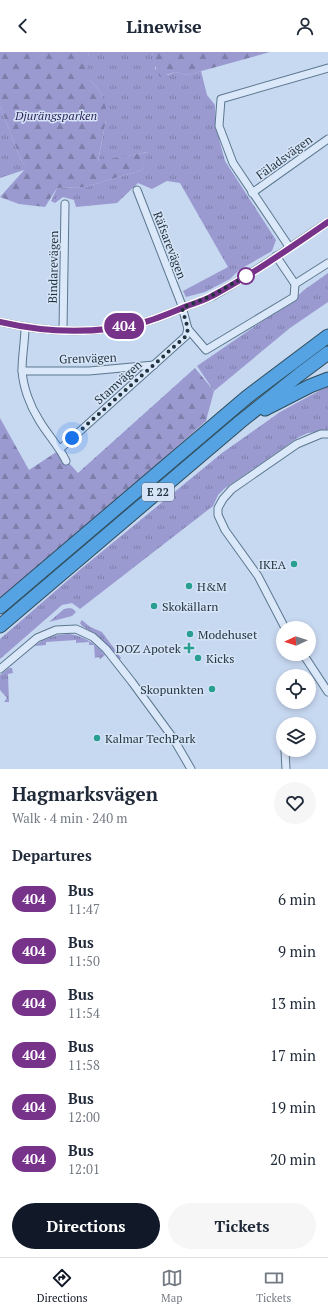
<!DOCTYPE html>
<html lang="en">
<head>
<meta charset="utf-8">
<style>
	body { margin:0; font-family:"PT Serif",serif; background:#f6f6f7; color:#1f2937; height:100vh; display:flex; flex-direction:column; font-size:15px; white-space:nowrap }
	* { box-sizing:border-box; margin:0 }
	p { font-size:13px; color:#747a83 }
	.icon { flex:none; width:22px; height:22px; fill:none; stroke:currentColor; stroke-width:2; stroke-linecap:round; stroke-linejoin:round }
	.map { position:relative; height:717px; overflow:hidden }
	.sheet { display:flex; flex-direction:column; background:#fff; flex:1 }
	.sheet>* { flex:none }
	.badge { padding:0 8px; border-radius:13px; font-size:14px; line-height:26px }
	.needle { width:26px; rotate:266deg }
	.fabs { position:absolute; left:276px; top:569px; display:grid; gap:8px }
	.fabs a { display:grid; place-items:center; width:40px; height:40px; border-radius:50%; background:#fff; box-shadow:0 2px 6px #0003; font-size:20px }
	.you { position:absolute; width:20px; height:20px; margin:-10px; border:3px solid #fff; border-radius:50%; background:#1a73e8; box-shadow:0 0 0 6px #1a73e833 }
	.map>.badge { position:absolute; translate:-50% -50%; box-shadow:0 0 0 2px #fff }
	h2 { padding:0 12px; font-size:15px; line-height:36px }
	.round { display:grid; place-items:center; flex:none; width:42px; height:42px; border-radius:21px; background:#f6f6f7 }
	.summary { display:flex; align-items:center; justify-content:space-between; height:68px; padding:0 12px }
	h1 { font-size:19px; font-weight:600; line-height:30px }
	.action { display:flex; gap:8px; margin-top:auto; padding:8px 12px }
	.action a { flex:1; height:46px; border-radius:24px; background:#111827; color:#fff; font-size:16px; font-weight:600; line-height:46px; text-align:center }
	.action a+a { background:#f6f6f7; color:#1f2937 }
	ul { padding:0; list-style:none }
	li { display:flex; align-items:center; gap:12px; height:52px; padding:0 12px }
	li div { flex:1 }
	li b { display:block; font-size:15px }
	li em { font-style:normal }
	li .badge { min-width:44px; font-weight:700; text-align:center }
	header { display:flex; justify-content:space-between; align-items:center; height:52px; padding:0 12px; background:#fff; font-size:18px; font-weight:600 }
	.dock { display:flex; justify-content:space-around; align-items:center; height:56px; border-top:1px solid #e0e1e3; background:#fff; font-size:11px; color:#747a83 }
	.dock a { display:grid; justify-items:center; gap:2px }
	.dock .selected { color:#111827 }
	.map>svg:first-child { display:block }
	.grass { fill:url(#grass-tufts) }
	.forest { fill:url(#forest-firs) }
	.lines { fill:none; stroke-linecap:round; stroke-linejoin:round }
	.street-casing { stroke:#5b788d; stroke-width:9 }
	.highway-casing { stroke:#2f4c5b; stroke-width:15 }
	.street { stroke:#dbe8fa; stroke-width:7 }
	.highway { stroke:#55a3e2; stroke-width:13 }
	.line-casing { stroke:#fff; stroke-width:9 }
	.line { stroke:#77328a; stroke-width:6 }
	.walk { stroke:#1f323d; stroke-width:4; stroke-dasharray:0 7.2 }
	.stop-dot { fill:#fff; stroke:#77328a; stroke-width:2 }
	.poi-dot { fill:#289f91; stroke:#d7e4f7; stroke-width:1.5 }
	.labels { text-anchor:middle; dominant-baseline:central; stroke-width:3; stroke-linejoin:round; paint-order:stroke }
	.shield { fill:#d7e4f7; stroke:#566775; stroke-width:1 }
	.shield-label { font-size:11px; font-weight:bold; fill:#1f323d }
	.park-label { font-size:12px; font-style:italic; fill:#2c255a; stroke:#d7e4f7 }
	.street-label { font-size:12px; fill:#1f323d; stroke:#d7e4f7 }
	.poi-label { font-size:12px; fill:#1f323d; stroke:#d7e4f7; text-anchor:start }
</style>
</head>
<body>
<header><svg class="icon" aria-label="back" viewBox="0 0 24 24"><path d="M15 5l-7 7 7 7"/></svg>Linewise<svg class="icon" aria-label="person" viewBox="0 0 24 24"><circle cx="12" cy="8" r="4"/><path d="M4 21q1-7 8-7t8 7"/></svg></header>
<div class="map">
<svg width="328" height="717" viewBox="0 0 328 717">
	<defs>
		<pattern id="grass-tufts" width="24" height="20" patternUnits="userSpaceOnUse"><rect width="24" height="20" fill="#9a9ad0"/><path d="M3 7l-1-3M5 7V3M7 7l1-3M15 17l-1-3M17 17v-4M19 17l1-3" fill="none" stroke="#7d7eaa"/></pattern>
		<pattern id="forest-firs" width="22" height="20" patternUnits="userSpaceOnUse"><rect width="22" height="20" fill="#9a9ad0"/><path d="M5 1l3.5 6h-7zM16 11l3.5 6h-7z" fill="#7d7eaa"/></pattern>
	</defs>
	<rect width="100%" height="100%" fill="#c7d8f1"/>
	<g class="grass">
		<polygon points="89,0 152,0 155,11 155,17 168,23 175,20 187,23 201,19 207,43 215,53 216,76 225,109 276,188 272,199 239,218 230,227 205,240 186,245 183,239 228,215 180,131 167,129 152,137 138,131 117,151 76,155 74,148 63,145 55,151 51,149 57,136 85,135 142,118 147,100 98,110 106,68 102,42 91,29 86,17"/>
		<polygon points="0,54 21,108 27,117 0,126"/>
		<polygon points="328,221 328,250 290,276 214,339 197,314 293,248 304,238"/>
		<polygon points="328,334 328,379 308,381 299,385 224,437 218,443 213,454 80,557 72,551 62,553 0,607 0,587 82,516 222,401 280,360"/>
		<polygon points="70,556 73,557 76,560 72,564 49,570 64,557"/>
		<polygon points="82,568 90,575 102,580 121,606 119,608 98,584 82,574 80,571"/>
		<path d="M70,582C85,585 95,591 105,603L100,607L99,605L95,606L94,593H89V590L76,591V588L46,590V593L34,594C45,586 56,582 70,582Z"/>
		<polygon points="9,616 12,616 13,621 8,622 9,650 4,650 7,646 0,638 0,623"/>
	</g>
	<g class="forest">
		<polygon points="0,0 89,0 87,17 91,29 102,42 106,56 106,68 98,109 148,100 142,118 85,135 57,136 45,155 19,152 0,145 26,116 21,108 0,54"/>
		<path d="M152,0H270L187,23L175,20L160,25C155,17 154,9 152,0Z"/>
		<polygon points="195,316 214,339 206,369 153,416 0,546 0,366 29,418 58,399 78,421"/>
	</g>
	<g class="lines">
		<g class="street-casing">
			<g id="street">
				<polyline points="137,138 181,251 188,277 206,298 294,245 295,232"/>
				<polyline points="252,141 328,87"/>
				<polyline points="290,196 233,111 219,74 221,47 328,16"/>
				<polyline points="276,204 295,232 328,211"/>
				<path d="M0,270C47,281 98,282 145,270C159,266 173,260 187,254C196,251 205,248 213,244C253,222 290,195 328,170"/>
				<path d="M25,275C25,289 22,304 22,318C23,335 30,354 39,368C47,382 59,394 66,409"/>
				<polyline points="63,278 65,152"/>
				<polyline points="22,319 89,319 154,313"/>
				<polyline points="60,397 186,284 188,277"/>
				<polyline points="285,576 258,524 225,478 218,463 218,456 223,447 232,437 297,392 321,382 328,382"/>
				<polyline points="303,602 328,640"/>
				<polyline points="0,617 37,586 56,578 76,577 93,585 106,597 132,630 173,686 191,717"/>
				<polyline points="285,699 286,717"/>
			</g>
		</g>
		<g class="highway-casing">
			<g id="highway">
				<polyline points="265,357 310,334 328,327"/>
				<polyline points="0,555 247,345 328,284"/>
				<polyline points="0,574 240,370 300,322 328,301"/>
			</g>
		</g>
		<use href="#street" class="street"/>
		<use href="#highway" class="highway"/>
	</g>
	<g class="lines">
		<g class="line-casing">
			<path id="line" d="M0,270C47,281 98,282 145,270C159,266 173,260 187,254C196,251 205,248 212,244C253,222 290,196 328,170"/>
		</g>
		<use href="#line" class="line"/>
		<polyline class="walk" points="72,386 186,284 188,277 182,256 211,244 246,224"/>
	</g>
	<circle class="stop-dot" cx="246" cy="224" r="8"/>
	<g class="poi-dot">
		<circle cx="294" cy="512" r="4"/>
		<circle cx="189" cy="534" r="4"/>
		<circle cx="154" cy="554" r="4"/>
		<circle cx="190" cy="582" r="4"/>
		<path d="M187 590h4v4h4v4h-4v4h-4v-4h-4v-4h4z"/>
		<circle cx="198" cy="606" r="4"/>
		<circle cx="212" cy="637" r="4"/>
		<circle cx="97" cy="686" r="4"/>
	</g>
	<g class="labels">
		<rect class="shield" x="142" y="431" width="32" height="18" rx="3"/>
		<g class="shield-label">
			<text x="158" y="440">E 22</text>
		</g>
		<g class="park-label">
			<text x="56" y="63">Djurängsparken</text>
		</g>
		<g class="street-label">
			<text transform="translate(284 105) rotate(-36)">Fäladsvägen</text>
			<text transform="translate(170 193) rotate(69)">Räfsarevägen</text>
			<text transform="translate(53 215) rotate(-89)">Bindarevägen</text>
			<text transform="translate(88 306) rotate(-2)">Grenvägen</text>
			<text transform="translate(118 330) rotate(-42)">Stamvägen</text>
		</g>
		<g class="poi-label">
			<text x="286" y="512" text-anchor="end">IKEA</text>
			<text x="197" y="534">H&amp;M</text>
			<text x="162" y="554">Skokällarn</text>
			<text x="198" y="582">Modehuset</text>
			<text x="181" y="596" text-anchor="end">DOZ Apotek</text>
			<text x="206" y="606">Kicks</text>
			<text x="204" y="637" text-anchor="end">Skopunkten</text>
			<text x="105" y="686">Kalmar TechPark</text>
		</g>
	</g>
</svg>
<div class="fabs">
<a><svg class="needle" viewBox="-14 -14 28 28"><path d="M0-13l5 13h-10z" fill="#e53935"/><path d="M0 13l5-13h-10z" fill="#747a83"/></svg></a>
<a><svg class="icon" aria-label="locate" viewBox="0 0 24 24"><circle cx="12" cy="12" r="6"/><path d="M12 2v4M12 18v4M2 12h4M18 12h4"/></svg></a>
<a><svg class="icon" aria-label="layers" viewBox="0 0 24 24"><path d="M12 4l9 5-9 5-9-5zM3 14l9 5 9-5"/></svg></a>
</div>
<div class="you" style="left:72px;top:386px"></div>
<b class="badge" style="left:124px;top:274px;background:#77328a;color:#fff">404</b>
</div>
<section class="sheet">
<div class="summary"><div><h1>Hagmarksvägen</h1><p>Walk · 4 min · 240 m</p></div><a class="round"><svg class="icon" aria-label="heart" viewBox="0 0 24 24"><path d="M12 20l-8-8c-3-5 5-10 8-4 3-6 11-1 8 4z"/></svg></a></div>
<h2>Departures</h2>
<ul>
<li><span class="badge" style="background:#77328a;color:#fff">404</span><div><b>Bus</b><p>11:47</p></div><em>6 min</em></li>
<li><span class="badge" style="background:#77328a;color:#fff">404</span><div><b>Bus</b><p>11:50</p></div><em>9 min</em></li>
<li><span class="badge" style="background:#77328a;color:#fff">404</span><div><b>Bus</b><p>11:54</p></div><em>13 min</em></li>
<li><span class="badge" style="background:#77328a;color:#fff">404</span><div><b>Bus</b><p>11:58</p></div><em>17 min</em></li>
<li><span class="badge" style="background:#77328a;color:#fff">404</span><div><b>Bus</b><p>12:00</p></div><em>19 min</em></li>
<li><span class="badge" style="background:#77328a;color:#fff">404</span><div><b>Bus</b><p>12:01</p></div><em>20 min</em></li>
</ul>
<div class="action"><a>Directions</a><a>Tickets</a></div>
</section>
<nav class="dock">
<a class="selected"><svg class="icon" aria-label="directions" viewBox="0 0 24 24"><path d="M12 3l9 9-9 9-9-9zM9 14v-3h6M13 9l2 2-2 2"/></svg>Directions</a>
<a><svg class="icon" aria-label="map" viewBox="0 0 24 24"><path d="M3 6l6-2 6 2 6-2v14l-6 2-6-2-6 2zM9 4v14M15 6v14"/></svg>Map</a>
<a><svg class="icon" aria-label="tickets" viewBox="0 0 24 24"><path d="M3 7h18v10H3zM15 7v10"/></svg>Tickets</a>
</nav>
</body>
</html>
